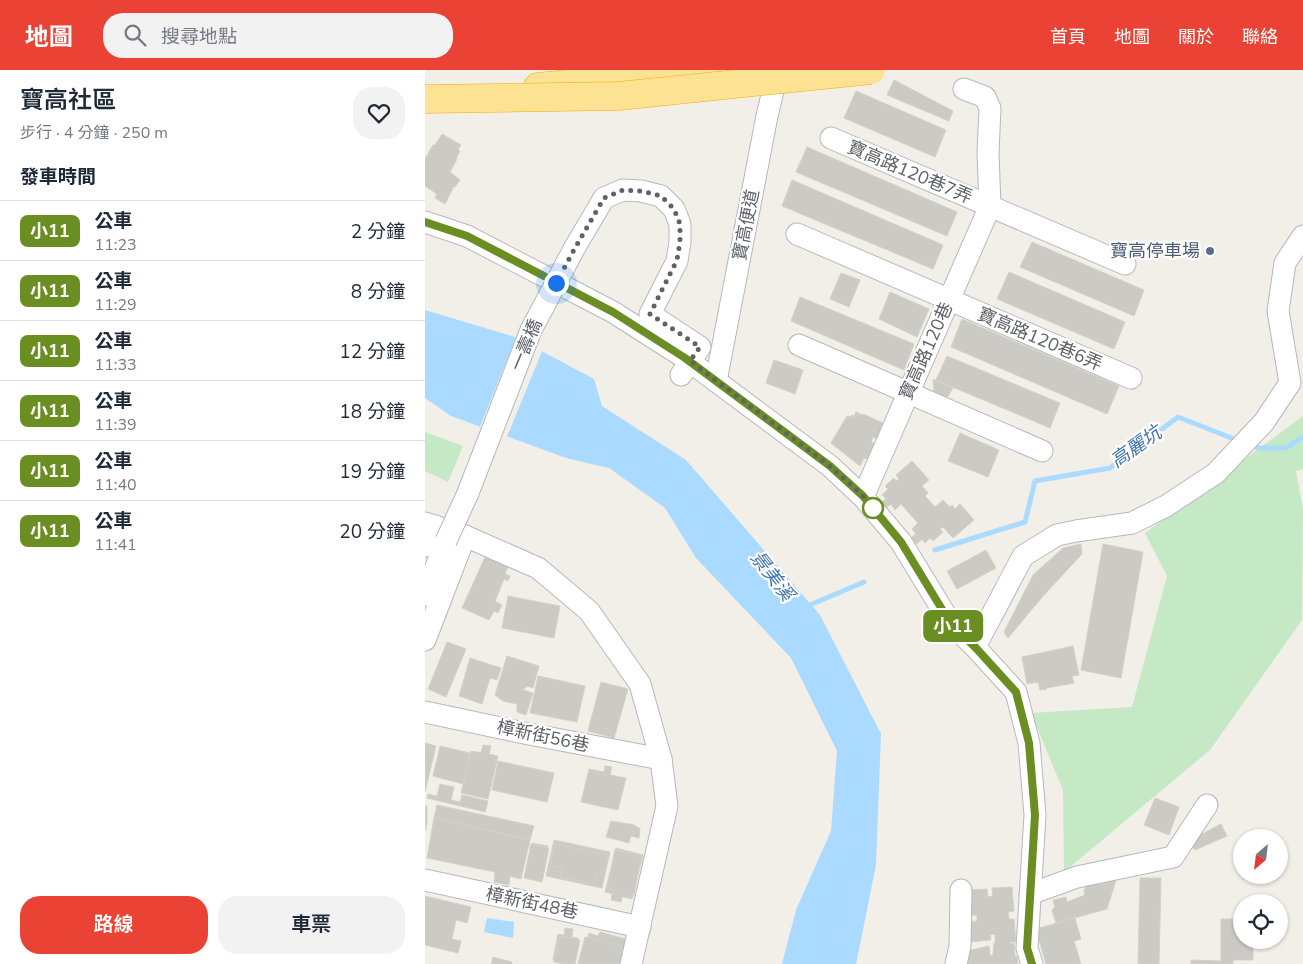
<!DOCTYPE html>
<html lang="zh-TW">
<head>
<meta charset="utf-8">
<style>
	body { margin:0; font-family:"Nunito Sans","Noto Sans TC",sans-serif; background:#f2f2f3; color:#1f2937; height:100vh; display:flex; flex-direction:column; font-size:19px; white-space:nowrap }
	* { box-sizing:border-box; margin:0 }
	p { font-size:16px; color:#747a83 }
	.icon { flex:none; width:28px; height:28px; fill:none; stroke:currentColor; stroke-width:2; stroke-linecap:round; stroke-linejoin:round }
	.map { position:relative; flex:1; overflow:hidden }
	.sheet { display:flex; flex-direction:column; background:#fff; width:425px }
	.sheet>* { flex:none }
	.badge { padding:0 10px; border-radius:8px; font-size:18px; line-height:32px }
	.needle { width:32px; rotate:208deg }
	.controls { position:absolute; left:808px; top:759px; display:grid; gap:10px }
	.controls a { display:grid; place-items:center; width:55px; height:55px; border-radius:50%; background:#fff; box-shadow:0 1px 4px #0004; font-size:25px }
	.you { position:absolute; width:25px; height:25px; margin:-12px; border:4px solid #fff; border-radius:50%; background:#1a73e8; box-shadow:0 0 0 8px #1a73e833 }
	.map>.badge { position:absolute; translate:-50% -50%; box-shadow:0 0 0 2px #fff }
	h2 { padding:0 20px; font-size:19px; line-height:45px }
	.round { display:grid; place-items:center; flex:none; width:52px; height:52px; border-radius:20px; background:#f2f2f3 }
	.head { display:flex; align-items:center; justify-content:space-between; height:85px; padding:0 20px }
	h1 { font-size:24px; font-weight:600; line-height:38px }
	.cta { display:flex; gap:10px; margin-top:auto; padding:10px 20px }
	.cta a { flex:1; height:58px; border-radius:20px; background:#ea4335; color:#fff; font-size:20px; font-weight:600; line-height:58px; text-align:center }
	.cta a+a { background:#f2f2f3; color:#1f2937 }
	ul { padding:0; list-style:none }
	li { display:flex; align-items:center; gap:15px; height:60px; padding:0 20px; border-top:1px solid #e0e1e3 }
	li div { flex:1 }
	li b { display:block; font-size:19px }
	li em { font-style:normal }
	li .badge { min-width:55px; font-weight:700; text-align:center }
	header { display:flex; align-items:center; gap:30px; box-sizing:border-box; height:70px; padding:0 25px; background:#ea4335; color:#fff }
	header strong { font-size:24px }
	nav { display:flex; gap:28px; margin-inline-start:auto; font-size:18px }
	.search { width:350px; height:45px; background:#f2f2f3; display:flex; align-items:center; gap:12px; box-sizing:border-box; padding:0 18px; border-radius:20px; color:#747a83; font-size:19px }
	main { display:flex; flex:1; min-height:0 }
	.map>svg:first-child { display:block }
	.green { fill:#c5e8c5 }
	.water { fill:#aadaff }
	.pier { fill:#f1efe8 }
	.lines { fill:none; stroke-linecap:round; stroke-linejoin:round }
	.stream { stroke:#aadaff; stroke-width:5 }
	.building { fill:#cccac5; stroke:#d6d1c6 }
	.minor-casing { stroke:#b5b8bc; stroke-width:23 }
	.highway-casing { stroke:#f9ab00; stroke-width:29 }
	.minor { stroke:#fff; stroke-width:21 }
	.highway { stroke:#fde293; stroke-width:28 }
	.minor-bridge-casing { stroke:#b5b8bc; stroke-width:23; stroke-linecap:butt }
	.highway-bridge-casing { stroke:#f9ab00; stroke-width:29; stroke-linecap:butt }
	.minor-bridge { stroke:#fff; stroke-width:21 }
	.highway-bridge { stroke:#fde293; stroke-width:28 }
	.line-casing { stroke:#fff; stroke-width:11 }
	.line { stroke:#6b8e23; stroke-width:8 }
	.walk { stroke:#5f6368; stroke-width:5; stroke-dasharray:0 9 }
	.service-dot { fill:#5c6f8a; stroke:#fff; stroke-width:2 }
	.stop-dot { fill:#fff; stroke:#6b8e23; stroke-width:2.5 }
	.labels { text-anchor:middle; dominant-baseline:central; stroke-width:4.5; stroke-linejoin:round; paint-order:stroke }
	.street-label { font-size:18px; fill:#5f6368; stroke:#fff }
	.service-label { font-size:18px; fill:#4e5e75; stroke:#fff; text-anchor:end }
	.water-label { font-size:19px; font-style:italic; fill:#4174aa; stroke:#fff }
</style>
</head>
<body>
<header>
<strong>地圖</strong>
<div class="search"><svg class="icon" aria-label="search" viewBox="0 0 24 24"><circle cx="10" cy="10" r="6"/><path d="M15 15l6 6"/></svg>搜尋地點</div>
<nav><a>首頁</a><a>地圖</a><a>關於</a><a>聯絡</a></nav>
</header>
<main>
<section class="sheet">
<div class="head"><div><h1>寶高社區</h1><p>步行 · 4 分鐘 · 250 m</p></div><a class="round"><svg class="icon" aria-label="heart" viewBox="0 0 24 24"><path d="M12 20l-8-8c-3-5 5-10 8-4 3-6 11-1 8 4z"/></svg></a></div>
<h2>發車時間</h2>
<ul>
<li><span class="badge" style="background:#6b8e23;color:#fff">小11</span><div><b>公車</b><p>11:23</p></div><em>2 分鐘</em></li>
<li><span class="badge" style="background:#6b8e23;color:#fff">小11</span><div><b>公車</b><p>11:29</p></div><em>8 分鐘</em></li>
<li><span class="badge" style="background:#6b8e23;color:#fff">小11</span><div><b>公車</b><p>11:33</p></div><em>12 分鐘</em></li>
<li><span class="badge" style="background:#6b8e23;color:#fff">小11</span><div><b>公車</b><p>11:39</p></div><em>18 分鐘</em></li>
<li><span class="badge" style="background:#6b8e23;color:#fff">小11</span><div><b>公車</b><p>11:40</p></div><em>19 分鐘</em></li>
<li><span class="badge" style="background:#6b8e23;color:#fff">小11</span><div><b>公車</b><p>11:41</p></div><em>20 分鐘</em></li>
</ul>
<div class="cta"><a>路線</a><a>車票</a></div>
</section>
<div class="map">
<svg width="878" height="894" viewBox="0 0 878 894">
	<rect width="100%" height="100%" fill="#f1efe8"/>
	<g class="green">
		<polygon points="878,346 878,399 871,401 878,439 877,550 785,680 639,802 638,720 606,643 707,637 742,506 720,463"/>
		<polygon points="0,362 38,376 23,412 0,401"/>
	</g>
	<g class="water">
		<polygon points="0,240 90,267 169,309 177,336 261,390 395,545 456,664 451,795 431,894 357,894 371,840 406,761 412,681 366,588 271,488 240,438 184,398 141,388 26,346 0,328"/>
		<polygon points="62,848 89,852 88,868 59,862"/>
	</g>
	<polygon class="pier" points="92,265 118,279 81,369 54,359"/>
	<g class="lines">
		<g class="stream">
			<polyline points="825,375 834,378 861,378 878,367"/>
			<polyline points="510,480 600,452 610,411 685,398 753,347 814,371"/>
			<polyline points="380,537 439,512"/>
		</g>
	</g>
	<g class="building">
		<polygon points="469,10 528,41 524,51 462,25"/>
		<polygon points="431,21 521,60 510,87 419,48"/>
		<polygon points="17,64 36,75 33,79 35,81 31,89 32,89 25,102 35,110 30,117 29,116 20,134 10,128 12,124 0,116 0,89 8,75 10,75"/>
		<polygon points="382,77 532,142 522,166 371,102"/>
		<polygon points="367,110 518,175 508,199 357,136"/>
		<polygon points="607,172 719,220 709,246 595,197"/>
		<polygon points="584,202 700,252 689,279 572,229"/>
		<polygon points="416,203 435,210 424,237 405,229"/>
		<polygon points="465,222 504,239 492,267 454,249"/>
		<polygon points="375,227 489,274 479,300 366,251"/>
		<polygon points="537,249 694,316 682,344 526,277"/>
		<polygon points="522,286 635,333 625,358 511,310"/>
		<polygon points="349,290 378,300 370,324 341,313"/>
		<polygon points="508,309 528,318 522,328 509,322"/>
		<polygon points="431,342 437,345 438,344 458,353 452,369 448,367 446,372 450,374 447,381 446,380 442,389 439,388 435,396 406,373 422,346 426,347 427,345 429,346"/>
		<polygon points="535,363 574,380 563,407 523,391"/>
		<polygon points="487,391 504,410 497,416 503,423 500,426 510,437 518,430 525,437 527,435 530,439 535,434 549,450 528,468 518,457 515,459 518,462 508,471 505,468 500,473 497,469 492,474 486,468 491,464 487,459 493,453 476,434 470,440 466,434 460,439 455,433 461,429 457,425 463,419 460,416 469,408 471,411 474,409 471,405"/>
		<polygon points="656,474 657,484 619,525 583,568 579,562 608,505 638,478"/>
		<polygon points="678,474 718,482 696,608 656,600"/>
		<polygon points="561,480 571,498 532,519 522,501"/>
		<polygon points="61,485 84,495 80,504 85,506 83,511 79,509 70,531 77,535 73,543 69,541 64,550 37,538"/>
		<polygon points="83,526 135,536 129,568 77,558"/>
		<polygon points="22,572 41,579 21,627 3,619"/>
		<polygon points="648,576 654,605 647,606 649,613 621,618 622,619 615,620 613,612 602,614 597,587"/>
		<polygon points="82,586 114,596 108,618 102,616 98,620 108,623 101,645 92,642 92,634 78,631 70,625"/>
		<polygon points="45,588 76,598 72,610 65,608 57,634 34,626"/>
		<polygon points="113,606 160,616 152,652 105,643"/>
		<polygon points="176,612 203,619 189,668 163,661"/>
		<polygon points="0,673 11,676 0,722"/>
		<polygon points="58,675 66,676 64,684 73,686 63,729 36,723 46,681 56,683"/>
		<polygon points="15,676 45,683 38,714 8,706"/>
		<polygon points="73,691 129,703 122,732 67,720"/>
		<polygon points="180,696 187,697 185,705 201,708 193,740 156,732 164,699 179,702"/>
		<polygon points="15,714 29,717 26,730 35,732 37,725 63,731 60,742 2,728 3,724 12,726"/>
		<polygon points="730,728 754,737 744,765 719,755"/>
		<polygon points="12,735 109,756 105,770 9,748"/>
		<polygon points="0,736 2,736 2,755 1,755 1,760"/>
		<polygon points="9,748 105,770 96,809 85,806 84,815 69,812 70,802 2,788"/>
		<polygon points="186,751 209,755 215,759 214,768 206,766 204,773 181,767"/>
		<polygon points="796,754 802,766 770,780 764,771"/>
		<polygon points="129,770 185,782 177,818 121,806"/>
		<polygon points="107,773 123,776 118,808 101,805"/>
		<polygon points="106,774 124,778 117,812 99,808"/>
		<polygon points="129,774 183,785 179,805 172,804 170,814 135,807 137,798 125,796"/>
		<polygon points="191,778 218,785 207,829 180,822"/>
		<polygon points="190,780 216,785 209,825 198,823 196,832 186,830 188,820 182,819"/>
		<polygon points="715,808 736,808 734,894 713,894"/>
		<polygon points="691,810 682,839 631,853 627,840 630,837 628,830 641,827 642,832 660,825 659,821 661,815 674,812 674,815"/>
		<polygon points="587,817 589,841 583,842 584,849 589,849 591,872 585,872 585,874 589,873 590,887 592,886 593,894 538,894 542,881 564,876 565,886 568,885 569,873 570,873 570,864 565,865 566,870 544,872 539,852 552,851 552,845 539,846 544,820 562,819 563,827 568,826 567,818"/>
		<polygon points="0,826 46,837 42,853 31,850 27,869 36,871 33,883 0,875"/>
		<polygon points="650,848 656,869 649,871 656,894 621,894 611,859"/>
		<polygon points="796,849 816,849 816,870 828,870 828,890 808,890 808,894 766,894 766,890 796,891"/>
		<polygon points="140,858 148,859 147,867 153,868 148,894 128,890 133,864 139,865"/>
		<polygon points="175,862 204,870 198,892 194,891 193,894 159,894 160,889 157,888 164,863 173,866"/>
		<polygon points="135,866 155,870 150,894 140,894 129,892"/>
		<polygon points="160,867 200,877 195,894 153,894"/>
		<polygon points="68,887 87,892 87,894 66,894"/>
	</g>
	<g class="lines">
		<g class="minor-casing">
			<g id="minor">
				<polyline points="406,68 700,194"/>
				<polyline points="0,152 42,166 188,242 260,288 405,396 438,427 476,472 526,554 550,577 591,622 604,673 610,745 602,878 607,894"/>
				<polyline points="372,164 706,308"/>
				<polyline points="150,177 179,128 198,120 216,121 236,126 249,139 255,154 255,172 252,191 225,244 275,277 256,305"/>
				<polyline points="374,275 617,381"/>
				<polyline points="291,311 342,46 353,0"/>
				<polyline points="43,423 106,260 122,230"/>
				<polyline points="438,427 565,136 563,83 565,38 560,27 539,19"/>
				<polyline points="0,453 40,466 113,498 164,541 215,614 236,689 242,736 206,894"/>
				<polyline points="0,476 10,456"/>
				<polyline points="0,525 21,471"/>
				<polyline points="0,570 40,466"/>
				<polyline points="550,577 598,486 632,465 651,461 707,453 741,436 791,403 839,352 865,313 853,241 860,193 878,166"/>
				<polyline points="0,642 99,663 236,689"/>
				<polyline points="0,810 215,857"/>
				<polyline points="605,824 652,807 748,787 782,735"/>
				<polyline points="531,894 535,876 536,820"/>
			</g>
		</g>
		<g class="highway-casing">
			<polyline id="highway" points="113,17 281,0"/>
		</g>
		<use href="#minor" class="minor"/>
		<use href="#highway" class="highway"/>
		<g class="minor-bridge-casing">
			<g id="minor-bridge">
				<polyline points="122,230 150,177"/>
				<polyline points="21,471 43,423"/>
			</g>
		</g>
		<g class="highway-bridge-casing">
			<polyline id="highway-bridge" points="0,29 194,26 446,0"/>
		</g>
		<use href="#minor-bridge" class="minor-bridge"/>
		<use href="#highway-bridge" class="highway-bridge"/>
	</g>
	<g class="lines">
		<g class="line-casing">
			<polyline id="line" points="0,152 42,166 188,242 260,288 405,396 438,426 476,472 526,554 550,577 591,622 604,673 610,745 602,878 607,894"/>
		</g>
		<use href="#line" class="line"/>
		<polyline class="walk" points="131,213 150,178 179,128 198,120 216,121 236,126 249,139 255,154 255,172 252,190 225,244 275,277 265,291 405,396 438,426 451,442 448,438"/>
	</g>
	<circle class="service-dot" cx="785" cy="181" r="5"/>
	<circle class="stop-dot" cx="448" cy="438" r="10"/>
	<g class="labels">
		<g class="street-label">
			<text transform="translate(485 102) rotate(23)">寶高路120巷7弄</text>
			<text transform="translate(321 155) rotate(-79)">寶高便道</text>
			<text transform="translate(615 269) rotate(23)">寶高路120巷6弄</text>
			<text transform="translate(101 275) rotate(-67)">一壽橋</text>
			<text transform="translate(501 281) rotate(-66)">寶高路120巷</text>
			<text transform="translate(118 666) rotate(12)">樟新街56巷</text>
			<text transform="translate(107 833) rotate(12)">樟新街48巷</text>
		</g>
		<g class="service-label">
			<text x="775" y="181">寶高停車場</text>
		</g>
		<g class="water-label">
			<text transform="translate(711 377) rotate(-35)">高麗坑</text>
			<text transform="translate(347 506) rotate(52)">景美溪</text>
		</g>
	</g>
</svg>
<div class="controls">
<a><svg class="needle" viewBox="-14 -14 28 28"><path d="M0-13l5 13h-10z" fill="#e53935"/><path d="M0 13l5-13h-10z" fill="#747a83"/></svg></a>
<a><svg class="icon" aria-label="locate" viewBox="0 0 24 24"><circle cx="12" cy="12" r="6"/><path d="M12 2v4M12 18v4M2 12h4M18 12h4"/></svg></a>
</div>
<div class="you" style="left:131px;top:213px"></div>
<b class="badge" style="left:528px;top:556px;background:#6b8e23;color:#fff">小11</b>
</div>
</main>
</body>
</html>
